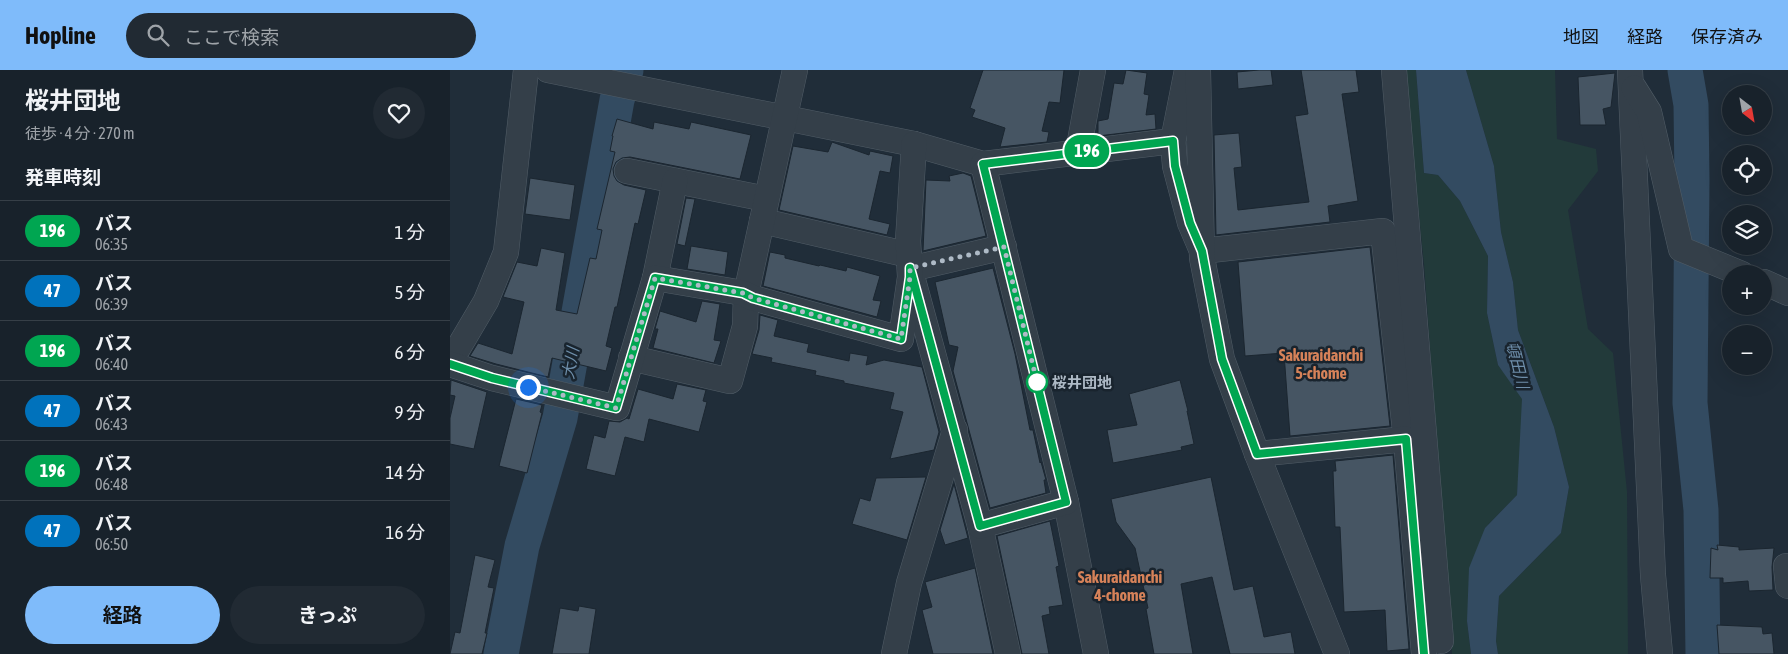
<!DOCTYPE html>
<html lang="ja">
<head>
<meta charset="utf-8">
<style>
	body { margin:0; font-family:"Asap Condensed","Noto Sans JP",sans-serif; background:#212a33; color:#f1f3f6; height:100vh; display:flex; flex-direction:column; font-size:19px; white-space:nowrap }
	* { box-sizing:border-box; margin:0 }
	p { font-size:16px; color:#9fa4a9 }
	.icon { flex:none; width:28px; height:28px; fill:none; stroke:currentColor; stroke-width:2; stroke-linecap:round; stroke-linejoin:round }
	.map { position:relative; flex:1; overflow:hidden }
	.panel { display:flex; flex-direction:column; background:#18222b; width:450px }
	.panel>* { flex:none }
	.badge { padding:0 10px; border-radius:16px; font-size:18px; line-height:32px }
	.needle { width:32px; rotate:149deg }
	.controls { position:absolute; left:1272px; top:15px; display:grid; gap:10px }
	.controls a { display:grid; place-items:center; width:50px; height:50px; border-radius:50%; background:#18222b; box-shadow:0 5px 20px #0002,0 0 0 1px #363f47; font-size:25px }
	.you { position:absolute; width:25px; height:25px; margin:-12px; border:4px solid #fff; border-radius:50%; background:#1a73e8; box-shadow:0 0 0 8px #1a73e833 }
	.map>.badge { position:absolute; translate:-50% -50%; box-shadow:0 0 0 2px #fff }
	h2 { padding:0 25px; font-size:19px; line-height:45px }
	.round { display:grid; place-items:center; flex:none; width:52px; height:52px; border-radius:26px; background:#212a33 }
	.headline { display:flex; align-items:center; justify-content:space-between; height:85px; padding:0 25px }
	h1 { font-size:24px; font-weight:700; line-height:38px }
	.button { display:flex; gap:10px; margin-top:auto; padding:10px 25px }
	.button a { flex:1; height:58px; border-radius:30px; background:#7fbbfa; color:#111; font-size:20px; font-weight:700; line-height:58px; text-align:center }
	.button a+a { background:#212a33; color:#f1f3f6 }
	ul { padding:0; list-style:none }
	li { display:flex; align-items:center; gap:15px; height:60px; padding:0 25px; border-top:1px solid #363f47 }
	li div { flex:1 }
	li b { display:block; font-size:19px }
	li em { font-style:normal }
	li .badge { min-width:55px; font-weight:700; text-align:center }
	header { display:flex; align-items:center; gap:30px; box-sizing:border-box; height:70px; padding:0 25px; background:#7fbbfa; color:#111 }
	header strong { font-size:24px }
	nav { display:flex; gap:28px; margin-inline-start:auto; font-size:18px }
	.search { width:350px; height:45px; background:#212a33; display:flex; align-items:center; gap:12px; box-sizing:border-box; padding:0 18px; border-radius:28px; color:#9fa4a9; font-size:19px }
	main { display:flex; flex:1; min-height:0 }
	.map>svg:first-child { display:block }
	.green { fill:#223a3a }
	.water { fill:#334b61 }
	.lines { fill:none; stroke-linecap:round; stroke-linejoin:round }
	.river { stroke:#334b61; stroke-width:35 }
	.building { fill:#465563; stroke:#1b2630 }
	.minor-casing { stroke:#515d67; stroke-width:26 }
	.minor { stroke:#343f49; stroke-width:25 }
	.line-casing { stroke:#fff; stroke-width:11 }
	.line { stroke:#00a651; stroke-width:8 }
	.walk { stroke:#aebac6; stroke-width:5; stroke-dasharray:0 9 }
	.stop-dot { fill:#fff; stroke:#00a651; stroke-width:2.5 }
	.labels { text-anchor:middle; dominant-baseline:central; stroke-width:5; stroke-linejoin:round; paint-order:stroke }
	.stop-label { font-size:15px; font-weight:bold; fill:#aebac6; stroke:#19242e; text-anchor:start }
	.neighbourhood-label { font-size:16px; font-weight:bold; fill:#d68259; stroke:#19242e }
	.water-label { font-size:16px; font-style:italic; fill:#6e8eaa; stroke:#19242e }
</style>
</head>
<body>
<header>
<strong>Hopline</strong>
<div class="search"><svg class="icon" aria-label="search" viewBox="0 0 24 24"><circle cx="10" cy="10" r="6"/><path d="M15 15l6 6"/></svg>ここで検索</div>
<nav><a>地図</a><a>経路</a><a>保存済み</a></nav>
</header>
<main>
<section class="panel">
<div class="headline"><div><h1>桜井団地</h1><p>徒歩 · 4 分 · 270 m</p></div><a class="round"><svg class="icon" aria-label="heart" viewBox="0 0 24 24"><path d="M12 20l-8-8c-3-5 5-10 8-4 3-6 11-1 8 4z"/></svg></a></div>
<h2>発車時刻</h2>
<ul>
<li><span class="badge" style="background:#00a651;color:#fff">196</span><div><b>バス</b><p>06:35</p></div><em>1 分</em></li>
<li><span class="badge" style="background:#0072bc;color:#fff">47</span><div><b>バス</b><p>06:39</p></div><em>5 分</em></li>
<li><span class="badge" style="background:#00a651;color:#fff">196</span><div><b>バス</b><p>06:40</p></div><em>6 分</em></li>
<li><span class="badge" style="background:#0072bc;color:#fff">47</span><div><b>バス</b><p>06:43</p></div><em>9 分</em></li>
<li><span class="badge" style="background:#00a651;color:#fff">196</span><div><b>バス</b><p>06:48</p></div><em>14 分</em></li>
<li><span class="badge" style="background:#0072bc;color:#fff">47</span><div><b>バス</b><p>06:50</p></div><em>16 分</em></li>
</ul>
<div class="button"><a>経路</a><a>きっぷ</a></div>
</section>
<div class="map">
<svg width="1338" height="584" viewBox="0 0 1338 584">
	<rect width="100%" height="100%" fill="#202d39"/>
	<g class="green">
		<polygon points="954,0 966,0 974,103 988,105 1010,131 1038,186 1037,243 1048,295 1075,330 1067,425 1035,458 1017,551 1021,584 1002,584 974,194"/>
		<polygon points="1016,0 1105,0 1107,69 1146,79 1148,101 1118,140 1138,259 1163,283 1177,422 1178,584 1048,584 1046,571 1049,526 1111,463 1119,417 1104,357 1068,260 1063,212 1051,162 1044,96"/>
	</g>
	<polygon class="water" points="966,0 1016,0 1044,96 1051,162 1063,212 1068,260 1104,357 1119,417 1111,463 1049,526 1046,571 1048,584 1021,584 1017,551 1019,498 1035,458 1067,425 1072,329 1048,295 1037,243 1038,186 1010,131 988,105 974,103"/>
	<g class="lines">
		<g class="river">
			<polyline points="1235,0 1241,35 1242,110 1240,333 1251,440 1253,584"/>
			<polyline points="51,584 72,476 110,348 167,30 176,0"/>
		</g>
	</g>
	<g class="building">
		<polygon points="533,0 614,0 610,33 599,32 592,61 599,62 597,72 550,77 555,58 522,47 525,40 520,38"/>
		<polygon points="676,0 697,3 694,24 699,25 696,45 705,44 706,59 648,66 648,51 658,49 664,13 673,14"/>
		<polygon points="809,0 821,0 823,15 788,19 787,2"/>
		<polygon points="851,0 906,0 909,22 892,24 908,131 878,136 880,152 766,165 764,65 789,63 792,97 784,98 788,140 859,132 845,46 858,44"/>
		<polygon points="1165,3 1161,37 1153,39 1156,55 1130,55 1128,7"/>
		<polygon points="167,49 203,59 204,52 239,59 241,52 301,65 290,109 180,87 172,88 166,92 163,99 164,106 167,111 174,115 196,120 188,154 185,153 167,237 165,237 156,276 162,278 156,301 102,288 98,307 46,294 20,286 28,273 62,284 74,232 53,227 67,192 87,196 91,178 115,183 106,240 127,244 140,188 146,189 152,160 147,159 165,82 160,81 163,66 162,66"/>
		<polygon points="382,72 419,85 420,81 443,86 440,103 430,101 419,149 440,154 437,165 329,140 343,76 378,82"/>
		<polygon points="513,103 521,106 536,166 473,181 476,110 500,111 499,106"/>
		<polygon points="80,108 125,115 120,150 75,144"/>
		<polygon points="236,128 245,129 235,176 227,174"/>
		<polygon points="241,176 278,182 275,205 237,199"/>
		<polygon points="920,177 940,356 840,366 834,283 795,286 788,192"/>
		<polygon points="320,182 335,185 335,188 369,196 370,195 396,201 397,197 430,206 423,230 431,231 427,247 313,216"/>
		<polygon points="543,198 565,284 580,360 583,360 590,393 591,392 596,410 594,410 596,423 540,438 503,301 508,277 499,275 485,212"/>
		<polygon points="252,231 270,234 264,270 271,271 264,293 203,278 208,259 205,259 210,241 246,252"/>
		<polygon points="310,245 328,250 324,266 359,274 357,282 399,291 400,283 418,286 416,295 434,290 472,297 489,362 484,380 440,389 453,342 440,339 444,323 394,313 394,311 365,305 366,301 321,292 322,288 302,284 309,260"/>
		<polygon points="1,310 37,322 24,379 0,374 0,348 5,326 0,325"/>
		<polygon points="730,310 738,341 737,341 744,374 731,377 732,380 663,393 657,360 687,355 679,324"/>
		<polygon points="227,314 256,320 253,331 257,332 249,362 199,349 194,372 175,367 165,406 136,399 144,365 155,368 159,351 170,352 177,348 179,349 188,319 223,329"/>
		<polygon points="66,329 92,335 90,342 92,343 77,403 49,396"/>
		<polygon points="943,385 959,579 937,581 935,540 894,542 890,457 885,457 883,401 886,401 885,391"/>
		<polygon points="476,407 457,470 402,454 410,428 420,431 426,408"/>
		<polygon points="761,407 784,520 803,516 814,567 841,562 845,584 780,584 762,507 731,514 743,584 704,584 696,539 698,538 685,478 666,452 661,429"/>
		<polygon points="504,414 518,468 495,475 490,460"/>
		<polygon points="600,451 609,496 606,497 613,535 599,537 600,544 592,546 599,584 572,584 547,466"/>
		<polygon points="1267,475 1289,477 1289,480 1324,478 1322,497 1323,520 1299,521 1298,511 1273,513 1273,508 1260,508 1261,478 1268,480"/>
		<polygon points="25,485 45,490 38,517 44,518 35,563 37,563 32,584 0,584 5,562 10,563"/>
		<polygon points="525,498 543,584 483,584 472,540 482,537 475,512"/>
		<polygon points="129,536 146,539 139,584 102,584 110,538 128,541"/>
		<polygon points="1267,555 1312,557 1313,564 1322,563 1324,584 1269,584"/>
	</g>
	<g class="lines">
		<g class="minor-casing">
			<g id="minor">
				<polyline points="98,0 464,74 533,94 723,71"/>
				<polyline points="737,0 723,71 725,96 740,153 752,181 933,161 956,369 974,584"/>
				<polyline points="748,0 752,188 772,289 807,384 956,369"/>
				<polyline points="944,0 991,571"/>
				<polyline points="1180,0 1203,505 1210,584"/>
				<polyline points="1184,18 1199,42 1231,179 1292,204"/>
				<polyline points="628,82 643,0"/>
				<polyline points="533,94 616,432 646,584"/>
				<polyline points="177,101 316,129"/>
				<polyline points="312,151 459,185"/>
				<polyline points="554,177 460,199 530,456 558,584"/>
				<polyline points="205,208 225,111"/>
				<polyline points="1314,212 1338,223"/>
				<polyline points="181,288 280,311 295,256 296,224 345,0"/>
				<polyline points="0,292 36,231 56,182 76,0"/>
				<polyline points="0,294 42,308 167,338 205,208 293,223 303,228 451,269 460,207 458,171 464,74"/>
				<polyline points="807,384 887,584"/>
				<polyline points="530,456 616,432"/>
				<polyline points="1338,496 1336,496 1338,516"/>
				<polyline points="444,584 459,513 505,360"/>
			</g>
		</g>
		<use href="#minor" class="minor"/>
	</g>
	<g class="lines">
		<g class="line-casing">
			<polyline id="line" points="0,294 42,308 166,338 205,208 293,223 303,228 451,269 460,207 460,198 530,456 616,432 533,94 723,71 725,96 740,153 752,181 772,289 807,384 956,369 974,584"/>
		</g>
		<use href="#line" class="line"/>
		<polyline class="walk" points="78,317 166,338 205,208 293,223 303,228 451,269 460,207 460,198 554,177 587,312"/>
	</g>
	<circle class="stop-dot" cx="587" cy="312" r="10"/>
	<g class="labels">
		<g class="stop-label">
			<text x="602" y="312">桜井団地</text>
		</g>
		<g class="neighbourhood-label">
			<text x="871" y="285">Sakuraidanchi<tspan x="871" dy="18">5-chome</tspan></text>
			<text x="670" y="507">Sakuraidanchi<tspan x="670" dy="18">4-chome</tspan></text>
		</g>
		<g class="water-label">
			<text transform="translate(120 293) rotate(-80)">大川</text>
			<text transform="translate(1068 295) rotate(76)">頓田川</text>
		</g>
	</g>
</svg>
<div class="controls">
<a><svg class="needle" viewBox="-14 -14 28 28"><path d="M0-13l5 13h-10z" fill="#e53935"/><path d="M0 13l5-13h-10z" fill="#9fa4a9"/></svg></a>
<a><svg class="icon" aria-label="locate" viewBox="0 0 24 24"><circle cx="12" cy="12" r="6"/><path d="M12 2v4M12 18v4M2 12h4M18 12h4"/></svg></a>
<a><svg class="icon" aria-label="layers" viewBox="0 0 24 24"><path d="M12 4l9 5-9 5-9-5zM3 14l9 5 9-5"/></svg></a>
<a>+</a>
<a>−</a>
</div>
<div class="you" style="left:78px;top:317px"></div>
<b class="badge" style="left:637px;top:81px;background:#00a651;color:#fff">196</b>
</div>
</main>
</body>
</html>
